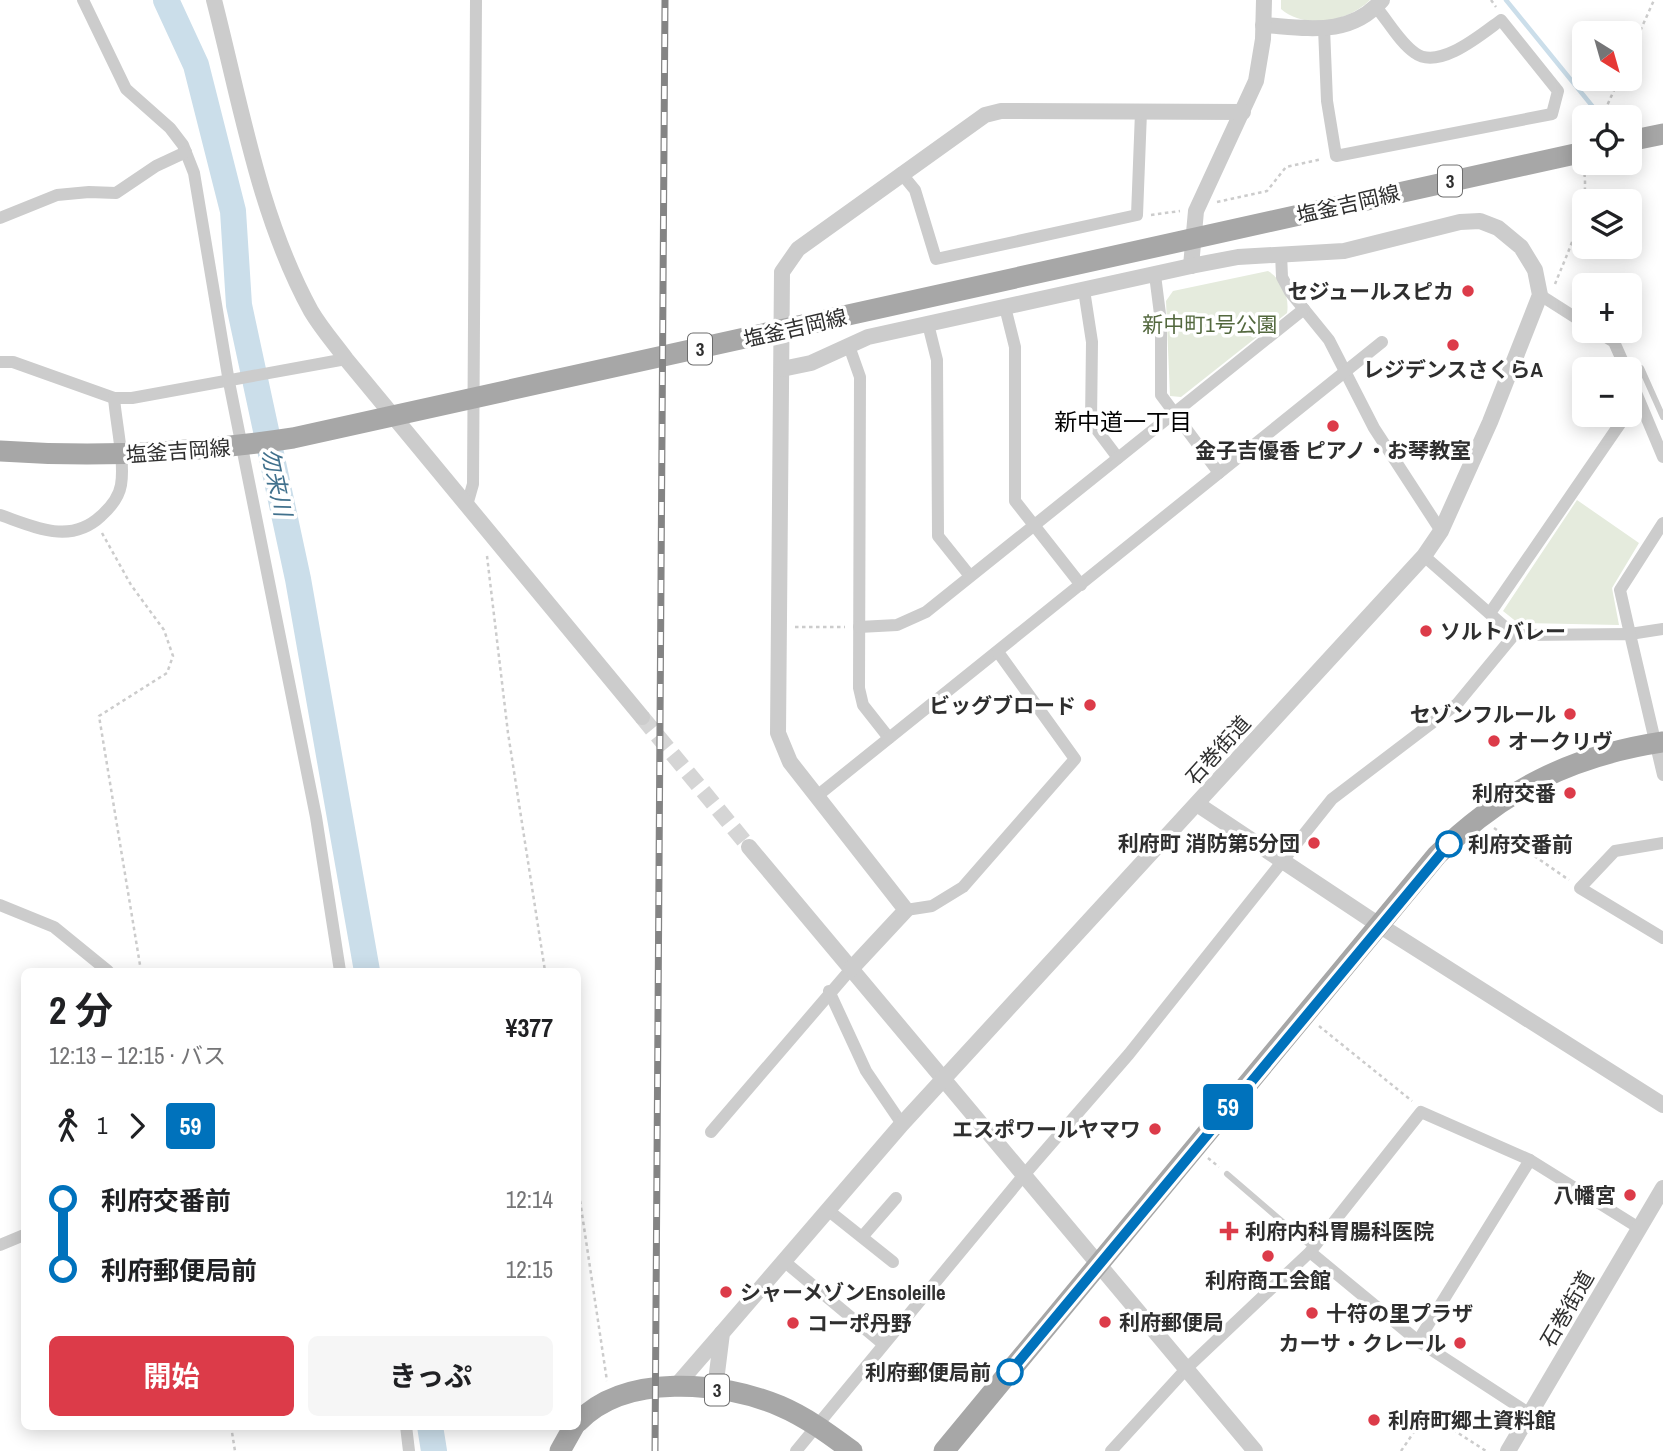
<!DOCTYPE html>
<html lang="ja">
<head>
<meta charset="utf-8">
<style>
	body { margin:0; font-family:"Archivo Narrow","Noto Sans JP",sans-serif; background:#f6f6f6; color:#202124; height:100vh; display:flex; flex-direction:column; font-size:26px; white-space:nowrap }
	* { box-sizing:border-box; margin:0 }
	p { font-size:23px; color:#757577 }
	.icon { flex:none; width:38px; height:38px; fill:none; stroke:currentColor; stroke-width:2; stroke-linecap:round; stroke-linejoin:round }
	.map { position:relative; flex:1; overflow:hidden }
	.side { position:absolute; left:21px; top:968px; width:560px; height:462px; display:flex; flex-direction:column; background:#fff; border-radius:10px; box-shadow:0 4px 18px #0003 }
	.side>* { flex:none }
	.badge { padding:0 14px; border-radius:5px; font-size:24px; line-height:46px }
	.needle { width:46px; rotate:143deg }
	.tools { position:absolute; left:1572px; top:21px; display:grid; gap:14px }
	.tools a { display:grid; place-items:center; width:70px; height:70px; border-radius:10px; background:#fff; box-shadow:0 4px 18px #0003; font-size:35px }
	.map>.badge { position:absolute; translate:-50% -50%; box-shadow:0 0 0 4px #fff }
	.legs { display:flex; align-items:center; gap:10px; height:77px; padding:0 28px; font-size:23px }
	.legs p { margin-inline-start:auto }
	.overview { display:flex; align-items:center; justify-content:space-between; height:119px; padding:0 28px }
	h1 { font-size:38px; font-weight:700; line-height:52px }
	.primary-button { display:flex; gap:14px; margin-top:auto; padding:14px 28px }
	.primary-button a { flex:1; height:80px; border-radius:10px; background:#dc3b49; color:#fff; font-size:28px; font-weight:700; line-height:80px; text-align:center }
	.primary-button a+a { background:#f6f6f6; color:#202124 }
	ul { padding:0 28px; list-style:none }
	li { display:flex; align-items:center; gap:24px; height:70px; font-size:26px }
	li i { display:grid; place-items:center; width:10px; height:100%; margin:0 9px; background:currentColor }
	li i::after { content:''; width:18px; height:18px; margin:-9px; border:5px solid; border-radius:50%; background:#fff }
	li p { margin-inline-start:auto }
	li:first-child i { background:linear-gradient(#0000 50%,currentColor 0) }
	li:last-child i { background:linear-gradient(currentColor 50%,#0000 0) }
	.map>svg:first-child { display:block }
	.green { fill:#e5ebdd }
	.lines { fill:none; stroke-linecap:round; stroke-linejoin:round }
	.stream { stroke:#cbdeea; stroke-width:4.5 }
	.river { stroke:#cbdeea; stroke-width:26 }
	.tertiary-tunnel { stroke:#d5d5d5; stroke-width:16; stroke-dasharray:16 8; stroke-linecap:butt }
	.path { stroke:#ccc; stroke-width:2.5; stroke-dasharray:3.5 3.5; stroke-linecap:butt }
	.service { stroke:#ccc; stroke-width:6 }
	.minor { stroke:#ccc; stroke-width:12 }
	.tertiary { stroke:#ccc; stroke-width:16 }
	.primary { stroke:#a7a7a7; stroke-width:21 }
	.rail-casing { stroke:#848484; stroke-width:7 }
	.rail { stroke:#fff; stroke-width:4.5; stroke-dasharray:13; stroke-linecap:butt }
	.line-1-casing { stroke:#fff; stroke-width:16 }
	.line-1 { stroke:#0072bc; stroke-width:10 }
	.poi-dot { fill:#dc3b49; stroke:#fff; stroke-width:2.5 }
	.stop-1-dot { fill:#fff; stroke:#0072bc; stroke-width:3.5 }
	.labels { text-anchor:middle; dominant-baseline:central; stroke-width:7; stroke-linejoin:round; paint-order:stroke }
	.shield { fill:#fff; stroke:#6d6d6d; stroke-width:2 }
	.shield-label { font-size:19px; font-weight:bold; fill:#2f2f2f }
	.street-label { font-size:21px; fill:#2f2f2f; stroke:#fff }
	.poi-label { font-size:21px; font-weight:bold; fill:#2f2f2f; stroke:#fff; text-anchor:end }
	.park-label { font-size:21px; fill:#53683e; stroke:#fff }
	.stop-label { font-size:21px; font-weight:bold; fill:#2f2f2f; stroke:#fff; text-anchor:start }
	.neighbourhood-label { font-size:23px; fill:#000; stroke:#fff }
	.water-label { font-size:23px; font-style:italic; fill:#41718d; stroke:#fff }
</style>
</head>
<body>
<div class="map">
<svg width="1663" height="1451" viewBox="0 0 1663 1451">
	<rect width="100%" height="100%" fill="#fff"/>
	<g class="green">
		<path d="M1281,0H1370C1348,22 1305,30 1281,9Z"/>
		<path d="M1268,271C1281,279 1290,297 1287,313L1181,397L1170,396L1166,301L1173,291Z"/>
		<polygon points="1577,500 1639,543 1612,588 1619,625 1518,623 1503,611"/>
	</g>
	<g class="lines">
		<polyline class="stream" points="1506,0 1593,107"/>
		<g class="river">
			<polyline points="166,0 196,65 233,211 239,305 298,579 367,971"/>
			<polyline points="430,1426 434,1451"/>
		</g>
		<polyline class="tertiary-tunnel" points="642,717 749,847"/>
		<g class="path">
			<polyline points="1491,0 1496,7"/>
			<polyline points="1629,56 1654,0"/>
			<polyline points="1602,117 1619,79"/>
			<polyline points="1217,202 1267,191 1286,167 1322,159"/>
			<polyline points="1151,215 1180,211"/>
			<path d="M1555,284C1568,251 1590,208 1584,171"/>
			<polyline points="102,533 131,585 164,630 173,656 167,673 99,716 141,971"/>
			<polyline points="487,556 508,733 545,971"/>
			<polyline points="795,627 845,627"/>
			<polyline points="1494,828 1569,880"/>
			<polyline points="1319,1026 1412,1101"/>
			<polyline points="1208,1158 1219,1167"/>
			<polyline points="578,1187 607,1381"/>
			<polyline points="231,1426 235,1451"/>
			<polyline points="1401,1451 1427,1413 1486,1451"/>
		</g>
		<g class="service">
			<polyline points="1641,368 1663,417"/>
			<polyline points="1227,1174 1313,1248"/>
		</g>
		<g class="minor">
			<polyline points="83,0 126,89 170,128 183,145 194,173 229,382 316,817 340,971"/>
			<path d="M1324,28L1327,101L1336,156L1552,114L1558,91L1501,20C1483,33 1439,71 1415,53C1400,43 1388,21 1376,7"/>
			<polyline points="901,173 915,190 936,259 1137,215 1141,112"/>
			<polyline points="0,218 57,195 89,192 116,193 156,166 186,152"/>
			<polyline points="1281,253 1282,277 1290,292 1329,340 1374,428 1441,531"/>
			<polyline points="1155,275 1161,322 1161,395 1219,473"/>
			<polyline points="1084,290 1092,342 1091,422 1118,458"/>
			<polyline points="1540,295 1584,323"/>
			<polyline points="1005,307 1015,347 1015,501 1081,585"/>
			<polyline points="928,324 937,360 938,536 970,576"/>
			<polyline points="1596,331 1614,342 1626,369"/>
			<polyline points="849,346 860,377 859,688 863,705 889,738"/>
			<polyline points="0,362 13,362 114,398 132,398 346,359"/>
			<polyline points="1629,376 1663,457"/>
			<polyline points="467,505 473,484 476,0"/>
			<path d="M0,515C35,527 70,545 101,516C110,508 119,497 121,485C125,462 116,423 114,398"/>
			<polyline points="1663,523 1620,590 1630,634 1663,629"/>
			<polyline points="1490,613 1626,415"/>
			<polyline points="859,627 897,625 926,612 1304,309"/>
			<polyline points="1514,635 1630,634 1663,775"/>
			<polyline points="817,796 1382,342"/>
			<polyline points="1663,843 1615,851 1580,888 1663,938"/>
			<polyline points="0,905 54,927 108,971"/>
			<polyline points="906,910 932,906 963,887 1075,759 998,652"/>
			<polyline points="829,991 866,1071 902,1124"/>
			<polyline points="711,1132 851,969"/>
			<polyline points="829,1211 893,1262"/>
			<polyline points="862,1237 896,1198"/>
			<polyline points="0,1245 24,1235"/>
			<polyline points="1310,1252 1418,1341 1530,1414"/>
			<polyline points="785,1262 883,1344"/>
			<polyline points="1418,1341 1530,1160"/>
			<polyline points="406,1426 409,1451"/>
			<polyline points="796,1451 1024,1175 1129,1054 1332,799 1457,704 1514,635 1424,556"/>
			<polyline points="1111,1451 1187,1368 1310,1252 1421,1112 1530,1160 1639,1228"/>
		</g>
		<g class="tertiary">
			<path d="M214,0C241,105 259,216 311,311C321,328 335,344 346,359L642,717"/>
			<path d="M1263,25C1308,28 1350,37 1382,0"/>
			<polyline points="1191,266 1196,211 1256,81 1263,39 1264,0"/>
			<polyline points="1197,804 1379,925 1663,1105"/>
			<polyline points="749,847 1255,1451"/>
			<polyline points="851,969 906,910 790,762 778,733 782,272 798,249 985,115 1001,111 1243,112"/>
			<polyline points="676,1386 722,1333"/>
			<polyline points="715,1389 722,1333 902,1124 1424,556 1441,531 1490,422 1540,295 1535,270 1521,247 1498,228 1480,221 1460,222 1344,251 1238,257 1191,266 868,337 811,363 782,369"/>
			<polyline points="1508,1451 1663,1188"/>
		</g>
		<g class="primary">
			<polyline points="1629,141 1663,134"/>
			<path d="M0,451C99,458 195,453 293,438L1584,152"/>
			<path d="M578,1422C625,1373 721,1381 780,1406C806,1417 829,1434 852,1451"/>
			<polyline points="560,1451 574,1426"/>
			<path d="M944,1451L1437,855C1504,790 1570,756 1663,742"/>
		</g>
		<g class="rail-casing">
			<polyline id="rail" points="655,1451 665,0"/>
		</g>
		<use href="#rail" class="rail"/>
	</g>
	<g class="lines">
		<g class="line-1-casing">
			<polyline id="line-1" points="1010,1372 1449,844"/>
		</g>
		<use href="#line-1" class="line-1"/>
	</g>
	<g class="poi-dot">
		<circle cx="1468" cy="291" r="7"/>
		<circle cx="1453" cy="345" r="7"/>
		<circle cx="1333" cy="426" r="7"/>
		<circle cx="1426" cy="631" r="7"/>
		<circle cx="1090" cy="705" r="7"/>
		<circle cx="1570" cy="714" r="7"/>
		<circle cx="1494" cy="741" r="7"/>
		<circle cx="1570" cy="793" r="7"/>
		<circle cx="1314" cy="843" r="7"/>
		<circle cx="1155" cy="1129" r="7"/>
		<circle cx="1630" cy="1195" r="7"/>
		<path d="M1225.5 1220.5h7v7h7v7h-7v7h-7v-7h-7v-7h7z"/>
		<circle cx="1268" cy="1256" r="7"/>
		<circle cx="726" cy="1292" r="7"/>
		<circle cx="1312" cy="1313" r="7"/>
		<circle cx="1105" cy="1322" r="7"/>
		<circle cx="793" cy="1323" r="7"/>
		<circle cx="1460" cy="1343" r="7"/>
		<circle cx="1374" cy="1420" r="7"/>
	</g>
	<g class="stop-1-dot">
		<circle cx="1449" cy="844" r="12"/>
		<circle cx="1010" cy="1372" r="12"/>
	</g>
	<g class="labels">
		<g class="shield">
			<rect x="1438" y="165.5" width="24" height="31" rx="5"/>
			<rect x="688" y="333.5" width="24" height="31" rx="5"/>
			<rect x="705" y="1374.5" width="24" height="31" rx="5"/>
		</g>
		<g class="shield-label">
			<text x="1450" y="181">3</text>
			<text x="700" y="349">3</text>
			<text x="717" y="1390">3</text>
		</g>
		<g class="street-label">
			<text transform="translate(1348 204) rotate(-13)">塩釜吉岡線</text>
			<text transform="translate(795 328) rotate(-13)">塩釜吉岡線</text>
			<text transform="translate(178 451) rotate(-4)">塩釜吉岡線</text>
			<text transform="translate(1218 750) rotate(-48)">石巻街道</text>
			<text transform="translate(1567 1309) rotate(-60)">石巻街道</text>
		</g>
		<g class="poi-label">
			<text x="1454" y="291">セジュールスピカ</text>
			<text x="1453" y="369" text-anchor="middle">レジデンスさくらA</text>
			<text x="1333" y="450" text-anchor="middle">金子吉優香 ピアノ・お琴教室</text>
			<text x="1440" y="631" text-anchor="start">ソルトバレー</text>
			<text x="1076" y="705">ビッグブロード</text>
			<text x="1556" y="714">セゾンフルール</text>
			<text x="1508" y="741" text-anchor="start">オークリヴ</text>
			<text x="1556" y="793">利府交番</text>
			<text x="1300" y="843">利府町 消防第5分団</text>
			<text x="1141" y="1129">エスポワールヤマワ</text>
			<text x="1616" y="1195">八幡宮</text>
			<text x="1245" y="1231" text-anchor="start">利府内科胃腸科医院</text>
			<text x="1268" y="1280" text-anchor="middle">利府商工会館</text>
			<text x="740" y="1292" text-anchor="start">シャーメゾンEnsoleille</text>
			<text x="1326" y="1313" text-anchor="start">十符の里プラザ</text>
			<text x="1119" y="1322" text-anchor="start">利府郵便局</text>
			<text x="807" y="1323" text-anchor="start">コーポ丹野</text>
			<text x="1446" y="1343">カーサ・クレール</text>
			<text x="1388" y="1420" text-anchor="start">利府町郷土資料館</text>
		</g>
		<g class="park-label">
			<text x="1210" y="324">新中町1号公園</text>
		</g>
		<g class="stop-label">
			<text x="1468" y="844">利府交番前</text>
			<text x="991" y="1372" text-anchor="end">利府郵便局前</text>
		</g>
		<g class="neighbourhood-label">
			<text x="1123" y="421">新中道一丁目</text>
		</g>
		<g class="water-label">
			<text transform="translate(277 482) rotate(78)">勿来川</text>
		</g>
	</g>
</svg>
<div class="tools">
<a><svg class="needle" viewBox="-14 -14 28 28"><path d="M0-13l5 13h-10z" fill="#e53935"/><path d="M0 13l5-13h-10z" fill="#757577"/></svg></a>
<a><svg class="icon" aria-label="locate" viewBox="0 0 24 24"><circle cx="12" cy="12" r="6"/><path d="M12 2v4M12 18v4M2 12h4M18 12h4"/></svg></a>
<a><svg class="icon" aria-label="layers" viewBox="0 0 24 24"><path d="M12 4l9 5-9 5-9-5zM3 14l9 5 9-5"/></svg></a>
<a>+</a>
<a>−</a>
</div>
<b class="badge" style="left:1228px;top:1107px;background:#0072bc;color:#fff">59</b>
<section class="side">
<div class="overview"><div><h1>2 分</h1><p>12:13 – 12:15 · バス</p></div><b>¥377</b></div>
<div class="legs"><svg class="icon" aria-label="walk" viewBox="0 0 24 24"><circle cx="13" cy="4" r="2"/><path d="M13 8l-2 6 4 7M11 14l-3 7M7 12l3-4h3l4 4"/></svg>1<svg class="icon" aria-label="forward" viewBox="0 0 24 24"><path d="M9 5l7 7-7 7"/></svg><b class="badge" style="background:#0072bc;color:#fff">59</b></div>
<ul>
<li><i style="color:#0072bc"></i><b>利府交番前</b><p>12:14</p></li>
<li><i style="color:#0072bc"></i><b>利府郵便局前</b><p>12:15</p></li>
</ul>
<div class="primary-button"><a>開始</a><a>きっぷ</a></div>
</section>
</div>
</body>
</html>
